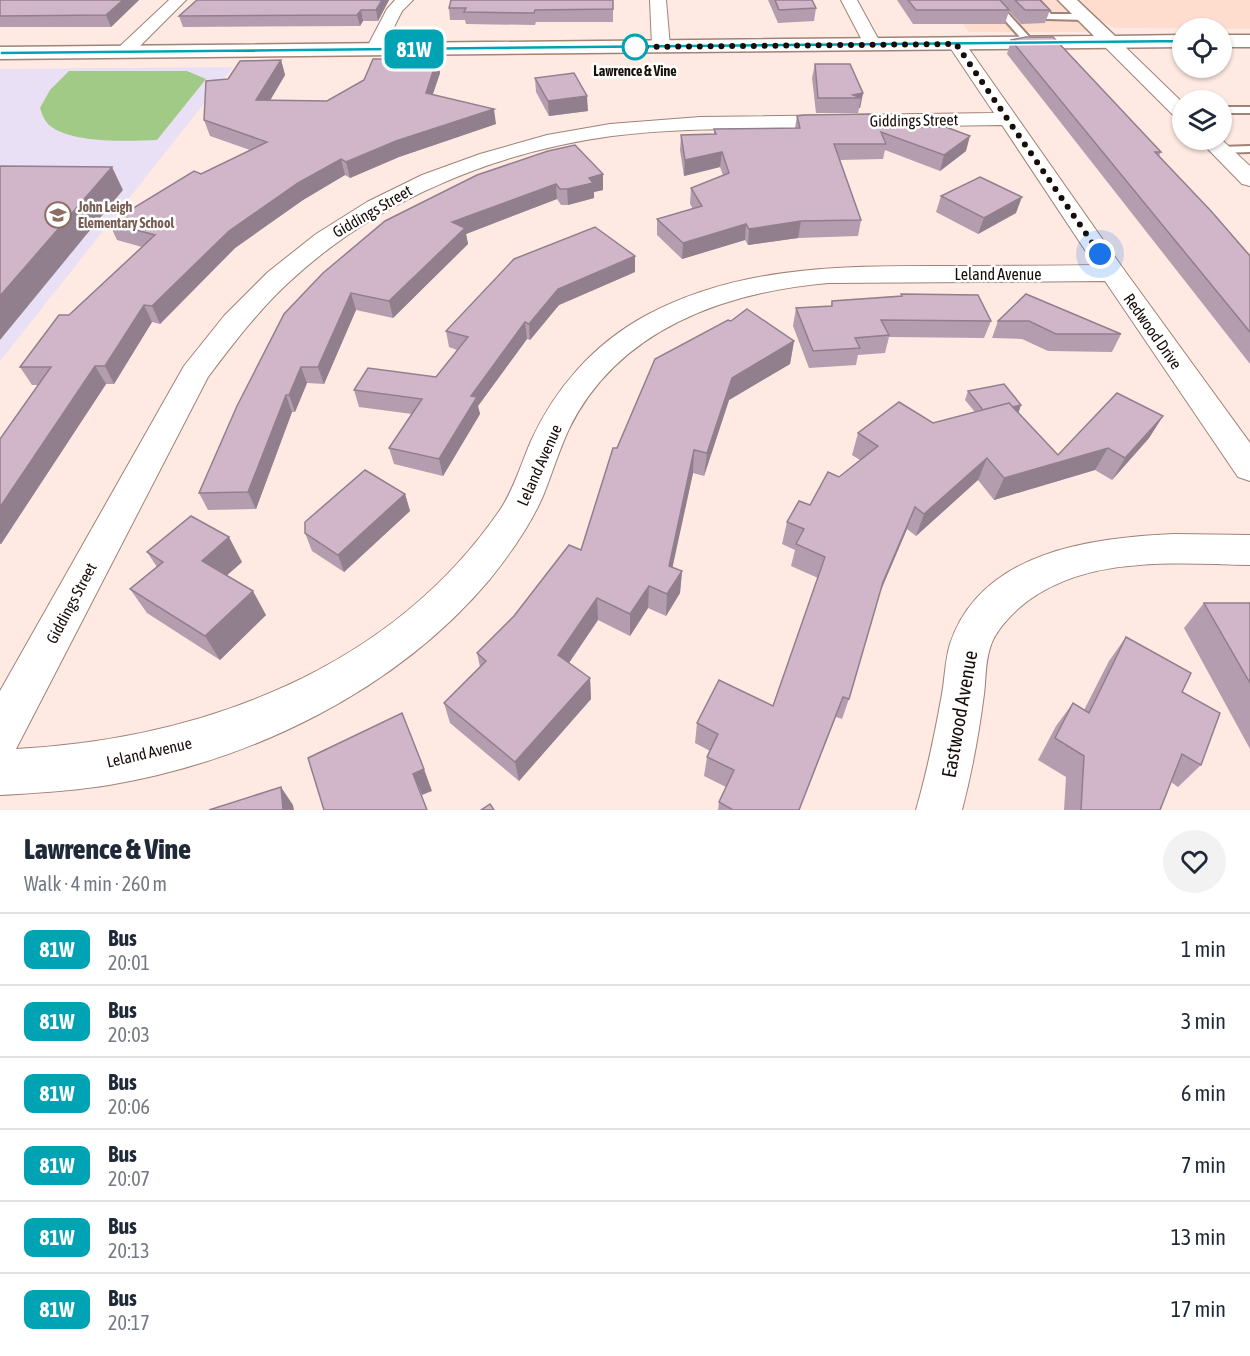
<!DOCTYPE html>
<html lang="en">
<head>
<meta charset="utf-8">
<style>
	body { margin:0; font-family:"Asap Condensed",sans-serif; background:#f2f2f3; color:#1f2937; height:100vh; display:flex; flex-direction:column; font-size:22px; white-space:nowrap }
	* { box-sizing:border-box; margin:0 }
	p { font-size:20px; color:#747a83 }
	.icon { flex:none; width:33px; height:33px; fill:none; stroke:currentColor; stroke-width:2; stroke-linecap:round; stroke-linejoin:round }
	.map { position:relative; height:810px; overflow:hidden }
	.sheet { display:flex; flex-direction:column; background:#fff; flex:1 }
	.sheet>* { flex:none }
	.badge { padding:0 12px; border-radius:9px; font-size:21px; line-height:39px }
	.tools { position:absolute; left:1172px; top:18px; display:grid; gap:12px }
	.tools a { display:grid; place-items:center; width:60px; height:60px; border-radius:50%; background:#fff; box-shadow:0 2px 4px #0004; font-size:30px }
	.you { position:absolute; width:30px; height:30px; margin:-15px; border:4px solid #fff; border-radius:50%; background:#1a73e8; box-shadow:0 0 0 9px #1a73e833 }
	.map>.badge { position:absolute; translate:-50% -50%; box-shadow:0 0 0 3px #fff }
	.round { display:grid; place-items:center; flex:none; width:63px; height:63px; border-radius:32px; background:#f2f2f3 }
	.overview { display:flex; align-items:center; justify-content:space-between; height:102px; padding:0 24px }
	h1 { font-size:28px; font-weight:800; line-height:45px }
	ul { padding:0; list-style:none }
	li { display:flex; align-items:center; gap:18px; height:72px; padding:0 24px; border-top:2px solid #e0e1e3 }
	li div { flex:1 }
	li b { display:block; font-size:22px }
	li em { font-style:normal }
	li .badge { min-width:66px; font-weight:700; text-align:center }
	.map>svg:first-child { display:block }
	.built { fill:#feddcf }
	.education { fill:#e9e0f5 }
	.green { fill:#a0ca86 }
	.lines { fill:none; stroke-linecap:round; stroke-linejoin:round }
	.lane-casing { stroke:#a08276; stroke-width:4 }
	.street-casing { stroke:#a08276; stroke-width:2 }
	.secondary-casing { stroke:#a08276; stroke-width:3 }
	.lane { fill:#fff; fill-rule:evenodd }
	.street { fill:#fff; fill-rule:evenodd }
	.secondary { fill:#fff; fill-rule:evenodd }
	.wall { fill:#b49dae }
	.shaded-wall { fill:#927f8d }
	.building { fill:#d1b6ca; stroke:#927f8d; stroke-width:1.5 }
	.line { fill:#00a3b4; stroke:#fff; stroke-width:1.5 }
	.walk { stroke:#180d09; stroke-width:6; stroke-dasharray:0 10.8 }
	.stop-dot { fill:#fff; stroke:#00a3b4; stroke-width:3 }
	.labels { text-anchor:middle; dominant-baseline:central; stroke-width:5; stroke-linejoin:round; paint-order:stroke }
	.far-stop-label { font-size:14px; font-weight:bold; fill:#180d09; stroke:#fff }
	.far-education-label { font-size:14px; font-weight:bold; fill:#785e54; stroke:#fff; text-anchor:start }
	.street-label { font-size:16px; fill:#180d09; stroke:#fff }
	.near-street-label { font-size:20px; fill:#180d09; stroke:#fff }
</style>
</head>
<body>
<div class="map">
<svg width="1250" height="810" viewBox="0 0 1250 810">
	<rect width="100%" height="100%" fill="#feeae2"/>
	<g class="built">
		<polygon points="944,0 1056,0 1089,32 969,32"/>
		<polygon points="1080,0 1250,0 1250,29 1115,28 1105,24"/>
	</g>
	<polygon class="education" points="233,67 0,361 0,69"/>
	<path class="green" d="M69,71H187L206,79L157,140C129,141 71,144 49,125C44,120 42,114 40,108L50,90Z"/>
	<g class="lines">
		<g class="lane-casing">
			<g id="lane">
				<polygon points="987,0 996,0 1033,41 1033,45 1027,45"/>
				<polygon points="1030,0 1039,0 1051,14 1085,14 1089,17 1085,20 1046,19"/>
				<rect x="1221" y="107" width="29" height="6"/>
				<polygon points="1250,146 1250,152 1220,153 1214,150 1220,147"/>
			</g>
		</g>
		<g class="street-casing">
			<g id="street">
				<polygon points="169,0 186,0 130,56 118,56 115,52 118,48"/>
				<polygon points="395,0 413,0 402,11 381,53 369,53 366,49 387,9"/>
				<polygon points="650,0 666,0 670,46 667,50 655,50 652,46"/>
				<polygon points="841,0 857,0 881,44 878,48 866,48"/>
				<polygon points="1110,37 1116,38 1182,102 1182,119 1175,117 1104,46 1101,42 1104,38"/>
				<path d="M956,38L962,39L1122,267L1250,443V481L1238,477L1105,281L828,283C725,292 618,329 569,429C559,450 552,474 543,496C530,526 510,554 490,579C396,691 251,761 109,785C73,791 36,793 0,795V691L184,366L224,316L268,272L316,234L367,202L422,175L480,154L547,135L610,124L700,117L994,113L947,43L950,39ZM1002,125L1095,265C1040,266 984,266 929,266C831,266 734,268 645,316C594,344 555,388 531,441C521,464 514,489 500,510C390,670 202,739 16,749L208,377C233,344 257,312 287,284C375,201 494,152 612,136C674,128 736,129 798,128C866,127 934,126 1002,125Z"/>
				<polygon points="1221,139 1250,166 1250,186 1242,184 1199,140"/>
				<path d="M1174,534L1250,535V565C1173,563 1080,555 1019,608C1007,619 994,633 990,648C985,663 986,679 984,694C979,733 972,772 962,810H916C927,772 935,733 942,694C945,677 945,660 950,644C981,551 1091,538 1174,534Z"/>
			</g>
		</g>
		<g class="secondary-casing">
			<g id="secondary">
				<polygon points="1058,0 1077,0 1115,36 1182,35 1182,47 0,59 0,47 1094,36"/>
				<rect x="1221" y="35" width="29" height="12"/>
			</g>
		</g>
		<use href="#lane" class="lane"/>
		<use href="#street" class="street"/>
		<use href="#secondary" class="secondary"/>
	</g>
	<g class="wall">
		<polygon points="0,0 139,0 111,27 0,27"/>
		<polygon points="197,0 389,0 378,21 363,21 360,26 183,27 179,16"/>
		<polygon points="613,0 613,22 536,22 535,25 466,24 465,20 450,20 449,8"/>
		<polygon points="768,0 813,0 813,3 816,8 814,21 778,23"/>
		<polygon points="897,0 1040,0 1050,10 1045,23 1021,24 1009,11 1005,24 913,24"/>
		<polygon points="1011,40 1161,152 1159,156 1250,256 1250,364 1007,54"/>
		<polygon points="437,59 440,73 433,94 496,124 399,157 350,178 345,175 303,200 235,248 160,324 152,322 114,384 106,384 1,544 0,544 0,439 38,385 32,385 20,367 69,315 142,247 117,240 109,223 201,174 250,150 210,136 204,120 228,79 281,60 285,75 270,100 327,101"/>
		<polygon points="815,64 863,93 860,108 859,108 858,113 816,113 812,78"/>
		<polygon points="535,78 588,111 549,116 536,92"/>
		<polygon points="797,116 879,128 966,151 940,171 885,150 883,159 840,160 861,220 858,236 798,238 748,245 745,240 682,259 657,235 657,219 693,209 690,204 691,188 723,175 720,167 684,176 680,150 681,135 714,134 714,129 795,128"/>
		<polygon points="603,174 603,190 594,192 594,198 568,205 561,205 557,199 466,234 468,244 393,318 356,310 324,384 307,383 295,412 292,412 256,509 208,510 199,493 385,221"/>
		<polygon points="941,196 1016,213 978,234 936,212"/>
		<polygon points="635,272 559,305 530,340 527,339 478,406 480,414 443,476 394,464 389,448 412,414 359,407 354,390 436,377 457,350 449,347 446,331"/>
		<polygon points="901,294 991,321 984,338 889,337 885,353 858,355 856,365 809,368 793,326 796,308 831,306 832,301 901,296"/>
		<polygon points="1026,294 1121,334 1112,352 1048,351 1022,339 992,338 998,321"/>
		<polygon points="731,321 794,341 790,364 729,400 704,476 693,473 672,567 682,571 680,593 666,616 648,608 630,636 598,620 569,663 590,678 591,699 519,781 450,723 444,703 480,667 477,653 581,550 617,448"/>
		<polygon points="968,391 1021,405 1018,413 1058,455 1163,416 1149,438 1112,480 1095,470 994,500 978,480 916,536 907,529 880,592 849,699 842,719 836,717 799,810 718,810 719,802 726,787 704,776 707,757 710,751 695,743 697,723 773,706 818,578 791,566 795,550 782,544 787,522 810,505 839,477 860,460 852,455 858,433 933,423 975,412 965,400"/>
		<polygon points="405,494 410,511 344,572 312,551 305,533"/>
		<polygon points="147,552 242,562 227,575 266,615 220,660 147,613 130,589 157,567"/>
		<polygon points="1204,603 1250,603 1250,749 1184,628"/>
		<polygon points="1126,637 1182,692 1201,765 1178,787 1171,782 1160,810 1064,810 1066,777 1038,760 1056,726 1073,703 1084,710 1109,661"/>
	</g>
	<g class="shaded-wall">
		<polygon points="123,0 139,0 111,27 106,15"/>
		<polygon points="382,0 389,0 378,21 376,10"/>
		<polygon points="361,10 363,21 360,26 357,15"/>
		<polygon points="437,59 440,73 428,108 426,93"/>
		<polygon points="281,60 285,75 261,116 256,100"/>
		<polygon points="863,93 860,108 859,108 861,98 853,95"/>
		<polygon points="587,96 588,111 549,116 548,101"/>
		<polygon points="494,109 496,124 399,157 350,178 346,162 396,141"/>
		<polygon points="970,136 966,151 940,171 944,155"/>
		<polygon points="722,152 720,167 684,176 685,160"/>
		<polygon points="341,159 345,175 303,200 235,248 160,324 152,306 229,231 298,183"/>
		<polygon points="112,167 123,190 0,340 0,296"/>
		<polygon points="603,174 603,190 594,192 594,198 568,205 567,189 589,178"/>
		<polygon points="556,184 557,199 466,234 468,244 393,318 389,301 452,222"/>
		<polygon points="1022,197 1016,213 978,234 984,218"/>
		<polygon points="801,221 798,238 748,245 749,229"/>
		<polygon points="746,224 745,240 682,259 683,243"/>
		<polygon points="635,256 635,272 559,305 530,340 529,324 558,289"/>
		<polygon points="351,293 356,310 324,384 318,367"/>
		<polygon points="144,305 152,322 114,384 105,366"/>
		<polygon points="525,322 527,339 478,406 480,414 443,476 439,459 471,396"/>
		<polygon points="794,341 790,364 729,400 704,476 707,453 732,378"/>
		<polygon points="95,366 106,384 1,544 0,543 0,507"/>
		<polygon points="301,367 307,383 295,412 289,395"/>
		<polygon points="286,395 292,412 256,509 248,492"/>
		<polygon points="1021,405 1018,414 985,412"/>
		<polygon points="1163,416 1149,438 1112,480 1125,458"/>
		<polygon points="1108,448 1095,470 994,500 1004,478"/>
		<polygon points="694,450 693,473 668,588 669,566"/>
		<polygon points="987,458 978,480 916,536 924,514"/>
		<polygon points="405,494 410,511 344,572 338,555"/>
		<polygon points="915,507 907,529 875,604 883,582"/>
		<polygon points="229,537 242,562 216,585 202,561"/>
		<polygon points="682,571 680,593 666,616 667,594"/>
		<polygon points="649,586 648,608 630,636 630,614"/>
		<polygon points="253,591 266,615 220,660 205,636"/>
		<polygon points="597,598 598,620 560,676 558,655"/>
		<polygon points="590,678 591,699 519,781 515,762"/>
		<polygon points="424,769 432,791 422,795 413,774"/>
		<polygon points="281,787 293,805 294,810 283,810"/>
	</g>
	<g class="building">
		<polygon points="0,0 123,0 106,15 0,16"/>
		<polygon points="197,0 382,0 376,10 361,10 357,15 179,16"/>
		<polygon points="451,0 613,0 613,9 535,10 534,13 464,12 466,8 449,8"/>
		<polygon points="775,0 812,0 816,8 779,10"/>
		<polygon points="908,0 1000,0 1009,10 916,10"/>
		<polygon points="1015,0 1040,0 1050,10 1025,10"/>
		<polygon points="1026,37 1053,37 1161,152 1155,152 1211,211 1250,256 1250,332 1011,40"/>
		<polygon points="373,59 437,59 426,93 494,109 396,141 346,162 341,159 298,183 229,231 152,306 144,305 105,366 95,366 0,507 0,439 51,367 20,367 59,315 69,315 155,235 109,223 194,171 201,174 267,142 204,120 206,81 228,79 240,61 281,60 256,100 327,101 364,80"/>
		<polygon points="815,64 850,64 863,93 853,95 861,98 818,98"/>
		<polygon points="574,73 587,96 548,101 535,78"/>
		<polygon points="873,114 879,128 946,127 970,136 944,155 881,132 886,144 834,144 861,220 801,221 749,229 746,224 683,243 657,219 702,206 691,188 729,173 722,152 685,160 681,135 716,134 714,129 800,128 797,116 805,115"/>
		<polygon points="575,145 603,174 589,178 593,183 567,189 560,189 556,184 452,222 465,228 389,301 351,293 318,367 301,367 289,395 286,395 248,492 199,493 237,406 284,314 323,273 385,221 477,175 548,151"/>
		<polygon points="0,166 112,167 0,296"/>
		<polygon points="980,177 1022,197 984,218 941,196"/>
		<polygon points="595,227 635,256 558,289 529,324 525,322 471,396 477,397 439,459 389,448 422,399 354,390 368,368 436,377 468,337 446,331 514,259"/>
		<polygon points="901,294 978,295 991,321 881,320 889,335 855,338 860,348 813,351 796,308 832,306 832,301 902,296"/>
		<polygon points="1026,294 1121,334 1056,334 1029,321 998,321"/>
		<polygon points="747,309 794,341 732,378 707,453 694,450 669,566 682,571 667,594 649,586 630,614 597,598 558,655 590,678 515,762 444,703 486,661 477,653 514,616 569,545 581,550 613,448 617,448 655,359 728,320 731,321"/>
		<polygon points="1004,384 1021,405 1012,407 1009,403 983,410 968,391"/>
		<polygon points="1117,393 1163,416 1125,458 1108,448 1004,478 987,458 924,514 915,507 883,582 849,699 843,697 799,810 733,810 719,802 734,770 707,757 718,734 697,723 719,680 773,706 825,557 796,544 804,529 787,522 799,501 810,505 828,472 839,477 878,446 858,433 899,402 933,423 1009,403 1058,455"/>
		<polygon points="365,470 405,494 338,555 305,533 305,522"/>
		<polygon points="191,516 229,537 202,561 253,591 205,636 130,589 163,562 147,552"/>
		<polygon points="1204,603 1250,603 1250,683"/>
		<polygon points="1126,637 1191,673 1182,692 1220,713 1201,765 1182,754 1160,810 1081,810 1084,756 1055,738 1073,703 1089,713"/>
		<polygon points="402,713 424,769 413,774 427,810 324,810 308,758"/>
		<polygon points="281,787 283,810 209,810"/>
		<polygon points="490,804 494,810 481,810"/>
	</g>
	<polygon class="line" points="1182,39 1184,43 0,55 0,51"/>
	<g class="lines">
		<polyline class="walk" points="635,47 956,44 1100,254"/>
	</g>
	<defs>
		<g id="school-ring" transform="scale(1.35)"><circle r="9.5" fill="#fff" stroke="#8d6e63" stroke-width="1.5"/><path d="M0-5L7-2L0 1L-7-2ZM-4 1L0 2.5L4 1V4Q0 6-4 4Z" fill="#8d6e63"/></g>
	</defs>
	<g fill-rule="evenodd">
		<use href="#school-ring" x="58" y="215"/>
	</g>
	<circle class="stop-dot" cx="635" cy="47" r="12"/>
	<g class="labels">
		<g class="far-stop-label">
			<text x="635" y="71">Lawrence &amp; Vine</text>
		</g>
		<g class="far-education-label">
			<text x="78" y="207">John Leigh<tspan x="78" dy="16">Elementary School</tspan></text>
		</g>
		<g class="street-label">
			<text transform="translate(914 120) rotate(-1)">Giddings Street</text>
			<text transform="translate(372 211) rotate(-30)">Giddings Street</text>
			<text x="998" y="274">Leland Avenue</text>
			<text transform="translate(1153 331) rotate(55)">Redwood Drive</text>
			<text transform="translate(539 465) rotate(-66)">Leland Avenue</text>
			<text transform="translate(71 603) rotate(-62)">Giddings Street</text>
			<text transform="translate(149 752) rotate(-13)">Leland Avenue</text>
		</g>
		<g class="near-street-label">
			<text transform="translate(959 714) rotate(-80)">Eastwood Avenue</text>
		</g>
	</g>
</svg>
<div class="tools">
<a><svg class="icon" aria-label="locate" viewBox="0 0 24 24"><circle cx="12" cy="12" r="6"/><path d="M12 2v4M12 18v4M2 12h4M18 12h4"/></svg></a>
<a><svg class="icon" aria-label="layers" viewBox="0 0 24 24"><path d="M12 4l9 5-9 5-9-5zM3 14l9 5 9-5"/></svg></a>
</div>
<div class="you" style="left:1100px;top:254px"></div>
<b class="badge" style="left:414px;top:49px;background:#00a3b4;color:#fff">81W</b>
</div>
<section class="sheet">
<div class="overview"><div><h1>Lawrence &amp; Vine</h1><p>Walk · 4 min · 260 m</p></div><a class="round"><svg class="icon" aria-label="heart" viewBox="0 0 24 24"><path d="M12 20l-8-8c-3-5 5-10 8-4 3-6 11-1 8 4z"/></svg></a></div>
<ul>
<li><span class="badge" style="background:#00a3b4;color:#fff">81W</span><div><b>Bus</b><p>20:01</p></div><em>1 min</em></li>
<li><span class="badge" style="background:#00a3b4;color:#fff">81W</span><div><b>Bus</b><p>20:03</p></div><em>3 min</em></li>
<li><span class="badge" style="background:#00a3b4;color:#fff">81W</span><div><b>Bus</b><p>20:06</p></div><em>6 min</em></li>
<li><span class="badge" style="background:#00a3b4;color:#fff">81W</span><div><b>Bus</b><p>20:07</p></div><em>7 min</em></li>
<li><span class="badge" style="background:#00a3b4;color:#fff">81W</span><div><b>Bus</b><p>20:13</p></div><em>13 min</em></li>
<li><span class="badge" style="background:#00a3b4;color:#fff">81W</span><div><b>Bus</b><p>20:17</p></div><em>17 min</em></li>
</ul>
</section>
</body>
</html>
